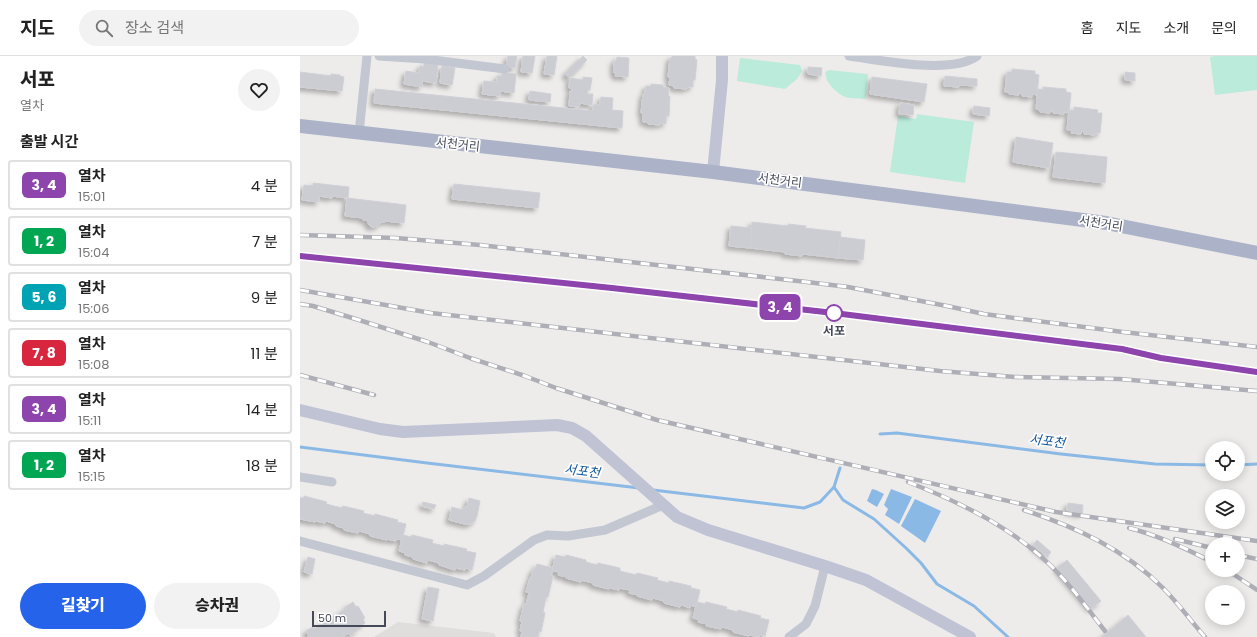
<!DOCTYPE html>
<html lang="ko">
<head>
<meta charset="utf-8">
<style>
	body { margin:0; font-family:Poppins,"Noto Sans KR",sans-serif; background:#f2f2f2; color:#222; height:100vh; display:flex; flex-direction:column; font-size:15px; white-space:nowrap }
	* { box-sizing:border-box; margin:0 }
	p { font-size:13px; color:#767676 }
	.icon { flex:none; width:22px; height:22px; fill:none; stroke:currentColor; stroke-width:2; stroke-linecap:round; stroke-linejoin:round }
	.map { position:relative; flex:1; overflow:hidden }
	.details { display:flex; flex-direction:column; background:#fff; width:300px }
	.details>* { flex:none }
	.badge { padding:0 8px; border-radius:6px; font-size:14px; line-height:26px }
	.fabs { position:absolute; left:905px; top:385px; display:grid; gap:8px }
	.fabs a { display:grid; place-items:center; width:40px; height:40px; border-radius:50%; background:#fff; box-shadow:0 2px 10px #0003; font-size:20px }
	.scale { position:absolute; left:12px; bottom:10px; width:74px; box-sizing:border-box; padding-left:4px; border:2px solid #454a58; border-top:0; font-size:11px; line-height:14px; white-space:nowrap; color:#454a58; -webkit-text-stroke:3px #fff; paint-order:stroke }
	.map>.badge { position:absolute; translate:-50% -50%; box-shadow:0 0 0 2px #fff }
	h2 { padding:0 20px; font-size:15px; line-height:36px }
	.round { display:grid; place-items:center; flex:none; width:42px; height:42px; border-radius:21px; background:#f2f2f2 }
	.overview { display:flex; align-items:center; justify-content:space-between; height:68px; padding:0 20px }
	h1 { font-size:19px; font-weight:800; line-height:30px }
	.cta { display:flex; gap:8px; margin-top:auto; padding:8px 20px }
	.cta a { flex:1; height:46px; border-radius:24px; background:#2563eb; color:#fff; font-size:16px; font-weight:800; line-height:46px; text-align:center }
	.cta a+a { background:#f2f2f2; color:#222 }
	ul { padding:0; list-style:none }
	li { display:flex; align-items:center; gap:12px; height:50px; margin:0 8px 6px; padding:0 12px; border:2px solid #e0e0e0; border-radius:4px }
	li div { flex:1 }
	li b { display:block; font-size:15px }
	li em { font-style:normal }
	li .badge { min-width:44px; font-weight:700; text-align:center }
	header { display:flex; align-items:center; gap:24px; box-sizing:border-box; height:56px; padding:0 20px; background:#fff; border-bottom:1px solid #e0e0e0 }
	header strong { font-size:19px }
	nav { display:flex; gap:22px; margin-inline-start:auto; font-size:14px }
	.search { width:280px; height:36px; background:#f2f2f2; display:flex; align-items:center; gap:10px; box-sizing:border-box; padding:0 14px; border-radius:22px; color:#767676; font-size:15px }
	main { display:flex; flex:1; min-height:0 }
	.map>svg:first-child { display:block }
	.education { fill:#dfdedd }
	.green { fill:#bbebdb }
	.water { fill:#8bb9e5 }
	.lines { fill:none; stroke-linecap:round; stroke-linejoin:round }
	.stream { stroke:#8bb9e5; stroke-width:3 }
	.building { fill:#cbcdd3; stroke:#d0d0d7; filter:url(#shadow) }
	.street { stroke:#c2c7d2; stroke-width:9 }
	.secondary { stroke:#bfc3d4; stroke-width:12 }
	.primary { stroke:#acb3c9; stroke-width:14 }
	.rail-casing { stroke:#aeafb6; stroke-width:4.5 }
	.rail { stroke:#fff; stroke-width:3; stroke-dasharray:9; stroke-linecap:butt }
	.line-casing { stroke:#fff; stroke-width:9 }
	.line { stroke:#8e44ad; stroke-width:6 }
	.stop-dot { fill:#fff; stroke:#8e44ad; stroke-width:2 }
	.labels { text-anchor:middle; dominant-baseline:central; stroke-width:3.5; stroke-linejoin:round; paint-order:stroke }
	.street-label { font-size:12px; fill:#454a58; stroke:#fff }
	.stop-label { font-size:12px; font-weight:bold; fill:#454a58; stroke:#fff }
	.water-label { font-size:13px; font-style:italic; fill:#155a9b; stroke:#fff }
</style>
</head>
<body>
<header>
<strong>지도</strong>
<div class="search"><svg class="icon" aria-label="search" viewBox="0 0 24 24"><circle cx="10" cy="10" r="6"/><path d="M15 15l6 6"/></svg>장소 검색</div>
<nav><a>홈</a><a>지도</a><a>소개</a><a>문의</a></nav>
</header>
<main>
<section class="details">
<div class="overview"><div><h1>서포</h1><p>열차</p></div><a class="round"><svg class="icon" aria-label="heart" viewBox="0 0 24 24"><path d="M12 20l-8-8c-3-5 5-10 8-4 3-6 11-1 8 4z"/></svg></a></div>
<h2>출발 시간</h2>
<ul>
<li><span class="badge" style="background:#8e44ad;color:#fff">3, 4</span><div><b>열차</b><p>15:01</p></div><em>4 분</em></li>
<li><span class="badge" style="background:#00a651;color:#fff">1, 2</span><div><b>열차</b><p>15:04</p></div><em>7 분</em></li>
<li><span class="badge" style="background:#00a3b4;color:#fff">5, 6</span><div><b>열차</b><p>15:06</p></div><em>9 분</em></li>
<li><span class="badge" style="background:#d7263d;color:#fff">7, 8</span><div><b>열차</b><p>15:08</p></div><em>11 분</em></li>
<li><span class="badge" style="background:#8e44ad;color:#fff">3, 4</span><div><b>열차</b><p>15:11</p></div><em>14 분</em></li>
<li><span class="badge" style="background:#00a651;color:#fff">1, 2</span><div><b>열차</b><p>15:15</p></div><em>18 분</em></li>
</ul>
<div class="cta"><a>길찾기</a><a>승차권</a></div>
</section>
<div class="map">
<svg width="957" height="581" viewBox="0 0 957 581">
	<defs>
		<filter id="shadow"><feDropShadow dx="-3.5" dy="3.5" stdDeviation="2" flood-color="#0004"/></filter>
	</defs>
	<rect width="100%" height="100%" fill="#eeeceb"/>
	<polygon class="education" points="98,566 194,577 196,581 74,581"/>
	<g class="green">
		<polygon points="914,0 957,0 957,34 915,39 910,1"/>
		<polygon points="440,2 500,9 502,15 497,23 485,33 437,25"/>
		<path d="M529,14L568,18L566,43C548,42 544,44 531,30C527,25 526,22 525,16Z"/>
		<polygon points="617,58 674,66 665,127 590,116 598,60 616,63"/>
	</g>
	<g class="water">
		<polygon points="572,433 576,434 584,438 577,451 567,445"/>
		<polygon points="591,433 612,441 599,468 585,459 588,453 584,449"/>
		<polygon points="615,443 641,455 625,487 601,470"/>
	</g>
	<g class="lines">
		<g class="stream">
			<polyline points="580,378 597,377 761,398 855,408 912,409"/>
			<polyline points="0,391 127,407 339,432"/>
			<polyline points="938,409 957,408"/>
			<polyline points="534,431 543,444 574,463 606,492 621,507 637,528 674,550 708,581"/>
			<polyline points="353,434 504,452 520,446 534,431 540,412"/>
		</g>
	</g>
	<g class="building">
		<polygon points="208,0 217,0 215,12 206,11"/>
		<polygon points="223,0 235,0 232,17 221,16"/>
		<polygon points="247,0 257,0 254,19 244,18"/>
		<polygon points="283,0 287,4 269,22 265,18"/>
		<polygon points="372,0 395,0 395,3 397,4 395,24 393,24 393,31 387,31 387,33 374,32 375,30 369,29 370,21 368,21 370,2 372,2"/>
		<polygon points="317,1 329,2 328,21 315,20 316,17 314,17 314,5 316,5"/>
		<polygon points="124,7 138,9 136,27 122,25 122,31 104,28 106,15 119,17 120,10 124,11"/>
		<polygon points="142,10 155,12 152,29 140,27"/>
		<polygon points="508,11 522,12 521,20 508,18"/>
		<polygon points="712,13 735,15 735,18 739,19 737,39 733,38 732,41 722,40 722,37 719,37 719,39 709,38 709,36 705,36 707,16 712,16"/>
		<polygon points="0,16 31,20 31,18 40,19 40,20 44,21 42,35 0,31"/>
		<polygon points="202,16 216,18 214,37 200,35 200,40 182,38 184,25 197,26 197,20 202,20"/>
		<polygon points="825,16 835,17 835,25 825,24"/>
		<polygon points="645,20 677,23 677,30 659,29 659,31 644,30"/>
		<polygon points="283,21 292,22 290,34 288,34 287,38 293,38 292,49 280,47 279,51 269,50 270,35 272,36 272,32 269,32 270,22 283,24"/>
		<polygon points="572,21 627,28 624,46 570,38"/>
		<polygon points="351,28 363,29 363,31 369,32 368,40 370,40 369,60 366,60 366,68 360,67 360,69 348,68 348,66 343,66 343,57 341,57 343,38 345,38 346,30 351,30"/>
		<polygon points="743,31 766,33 766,36 771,37 769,56 764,56 764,58 753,57 753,55 751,55 750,57 740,56 740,54 736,53 738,33 743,34"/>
		<polygon points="75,33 293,55 294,48 300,49 301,41 313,42 312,54 323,55 322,72 74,47"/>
		<polygon points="230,35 251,38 250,46 229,44"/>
		<polygon points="600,47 614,49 613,59 599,58"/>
		<polygon points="674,50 690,52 689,60 673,58"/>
		<polygon points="774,51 798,54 797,57 802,57 800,77 795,77 795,79 784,78 784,76 782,75 781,78 771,77 772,74 767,74 769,54 774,55"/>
		<polygon points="716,81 753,87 749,112 713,106"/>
		<polygon points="756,96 807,101 805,127 753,121"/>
		<polygon points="13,127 49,131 48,142 32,140 32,142 19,140 19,146 2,144 4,129 13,130"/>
		<polygon points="154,128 240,137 238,152 152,143"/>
		<polygon points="47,142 106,149 104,167 85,165 85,166 81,166 78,170 72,171 69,169 67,164 63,164 63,162 45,160"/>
		<polygon points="452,166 488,170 488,168 506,170 505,172 541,176 538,202 503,198 502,200 485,198 485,196 450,192"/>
		<polygon points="431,170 452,172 450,192 429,190"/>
		<polygon points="540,181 565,184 563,204 538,202"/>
		<polygon points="4,440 27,446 26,448 42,452 43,450 64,455 63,457 75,460 75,458 98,464 97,466 106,468 102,484 97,483 96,485 87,483 87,484 70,480 70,478 59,475 58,477 44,474 44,472 36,470 36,468 26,465 25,467 16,465 15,466 0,463 0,442 4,442"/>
		<polygon points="169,442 180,445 177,460 175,465 170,468 165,468 149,464 152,451 162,454 165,451 167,451"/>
		<polygon points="123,446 136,449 134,453 122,450"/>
		<polygon points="768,447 783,449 782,458 767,455"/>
		<polygon points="103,479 111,481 112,479 133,484 132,487 144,490 144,488 167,493 166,495 176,497 172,514 166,512 165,514 156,512 155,514 139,509 139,507 128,504 127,507 113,503 113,501 105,499 105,497 99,495"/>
		<polygon points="737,484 751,496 747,501 733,489"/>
		<polygon points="256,499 265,501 266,499 286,504 286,506 297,509 298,507 320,512 320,515 336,519 337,517 358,522 357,524 369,527 369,525 391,530 391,532 400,534 396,551 390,549 390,552 381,549 380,551 364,547 364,545 353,542 352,544 337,540 338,539 329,537 330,534 319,532 319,534 310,532 309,533 293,529 293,527 281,524 281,526 266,522 267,521 258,519 259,516 252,515"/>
		<polygon points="8,501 15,503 12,518 4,516"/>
		<polygon points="767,504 801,545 791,553 757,512"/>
		<polygon points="237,508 253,512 251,520 253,520 248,541 246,541 243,556 245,557 241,576 239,575 238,581 221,581 222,575 220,575 222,565 220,565 224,548 226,549 229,537 226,536 230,522 231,522 233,513 235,514"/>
		<polygon points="128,531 139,533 133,565 122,563"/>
		<polygon points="53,546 56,551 58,550 65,562 63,563 65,567 57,572 58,574 50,579 49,577 42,581 7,581 9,580 6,575 13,571 14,573 47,552 46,551"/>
		<polygon points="397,546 405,548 406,546 427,551 426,553 438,556 438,554 461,560 460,562 469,564 465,580 459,579 459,581 450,579 449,580 433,576 433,574 422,571 421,573 406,570 407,568 398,566 399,564 393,562"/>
		<polygon points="828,559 846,581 802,581"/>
	</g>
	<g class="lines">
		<g class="street">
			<polyline points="79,0 125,3 205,13"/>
			<path d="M549,0C580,4 651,19 677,0"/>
			<polyline points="59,77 67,0"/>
			<polyline points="0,421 32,426"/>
			<polyline points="0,485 167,529 184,520 234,484 247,479 268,480 305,474 363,449"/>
			<polyline points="489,581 506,568 515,550 525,510"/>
		</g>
		<g class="secondary">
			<polyline points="413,116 422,24 422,0"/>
			<polyline points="0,354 80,373 103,376 257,369 272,372 286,380 377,461 408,474 525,510 566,524 670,581"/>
		</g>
		<polyline class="primary" points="0,70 413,116 806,167 957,197"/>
		<g class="rail-casing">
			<g id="rail">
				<polyline points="0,179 96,182 180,189 507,226 548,231 647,250 684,258 823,276 957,291"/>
				<polyline points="0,200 296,230 534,257 822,293 861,301 957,316"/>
				<polyline points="0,234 131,257 640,315 715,321 820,323 957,335"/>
				<polyline points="0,248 13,250 59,264 128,286 170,302 225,320 256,332 357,364 756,456 957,485"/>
				<polyline points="0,319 74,339"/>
				<path d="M608,426C662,447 718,474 759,518C776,536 790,556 805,575"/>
				<path d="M724,454C776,471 824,493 863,532C878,547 891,565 905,581"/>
				<path d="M829,472C858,479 885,492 912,506"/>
				<polyline points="875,483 912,492"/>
				<polyline points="938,499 957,503"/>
				<polyline points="927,514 957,534"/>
			</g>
		</g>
		<use href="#rail" class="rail"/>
	</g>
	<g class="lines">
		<g class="line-casing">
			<polyline id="line" points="0,200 312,232 534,257 822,293 861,302 957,316"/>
		</g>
		<use href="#line" class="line"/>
	</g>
	<circle class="stop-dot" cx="534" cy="257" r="8"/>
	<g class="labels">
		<g class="street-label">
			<text transform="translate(158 88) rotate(6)">서천거리</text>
			<text transform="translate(480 124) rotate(7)">서천거리</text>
			<text transform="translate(801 167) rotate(9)">서천거리</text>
		</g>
		<g class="stop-label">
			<text x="534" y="274">서포</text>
		</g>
		<g class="water-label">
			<text transform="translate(747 385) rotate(7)">서포천</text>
			<text transform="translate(282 415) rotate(7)">서포천</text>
		</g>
	</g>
</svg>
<div class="fabs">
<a><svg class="icon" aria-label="locate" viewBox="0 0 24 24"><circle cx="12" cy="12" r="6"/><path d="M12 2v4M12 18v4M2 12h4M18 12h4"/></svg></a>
<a><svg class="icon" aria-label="layers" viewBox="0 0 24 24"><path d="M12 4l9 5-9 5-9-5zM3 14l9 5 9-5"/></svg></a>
<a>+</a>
<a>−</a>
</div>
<div class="scale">50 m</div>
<b class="badge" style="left:480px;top:251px;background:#8e44ad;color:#fff">3, 4</b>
</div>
</main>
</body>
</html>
